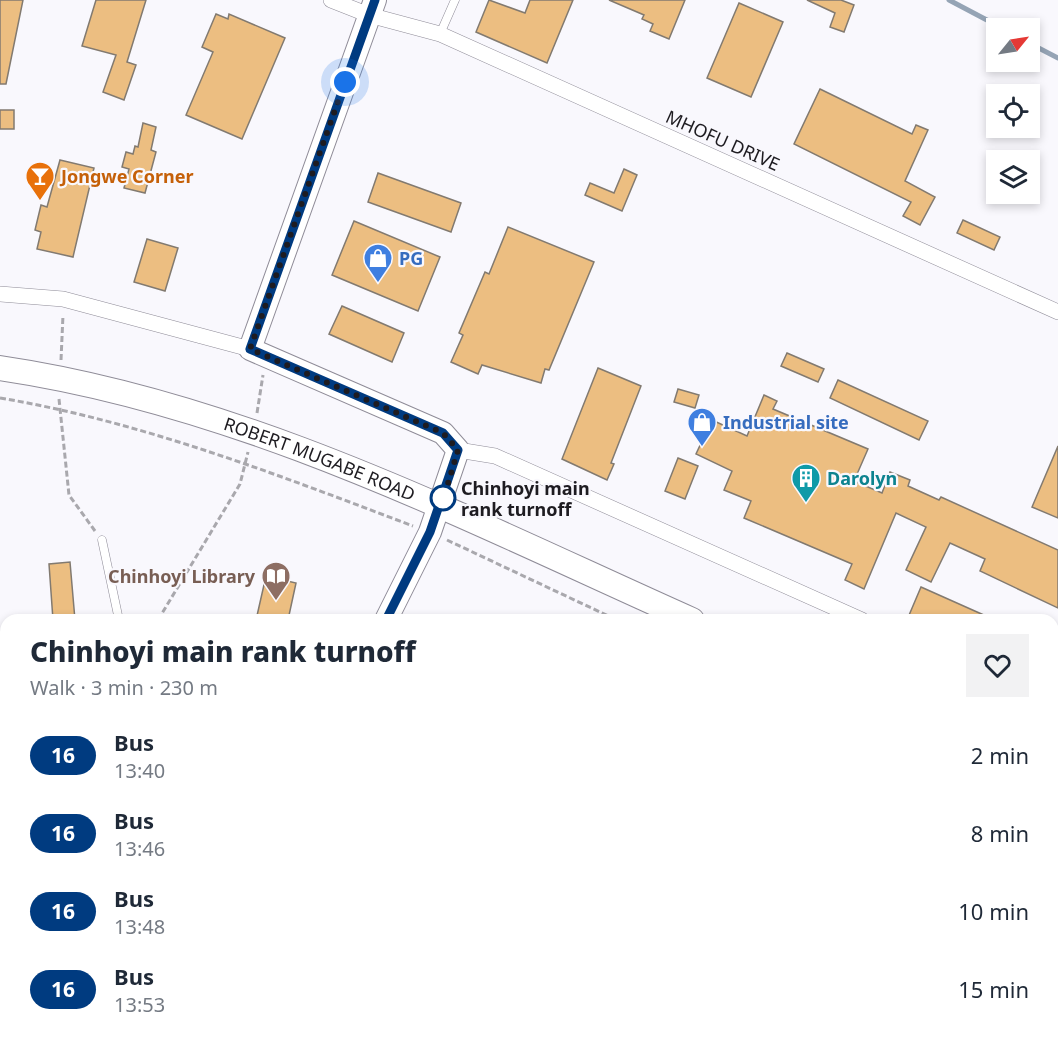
<!DOCTYPE html>
<html lang="en">
<head>
<meta charset="utf-8">
<style>
	body { margin:0; font-family:"Noto Sans",sans-serif; background:#f2f2f3; color:#1f2937; height:100vh; display:flex; flex-direction:column; font-size:22px; white-space:nowrap }
	* { box-sizing:border-box; margin:0 }
	p { font-size:20px; color:#747a83 }
	.icon { flex:none; width:33px; height:33px; fill:none; stroke:currentColor; stroke-width:2; stroke-linecap:round; stroke-linejoin:round }
	.map { position:relative; flex:1; overflow:hidden }
	.drawer { position:absolute; left:0px; top:614px; width:1059px; height:428px; display:flex; flex-direction:column; background:#fff; border-radius:18px 18px 0 0; box-shadow:0 3px 9px #0003 }
	.drawer>* { flex:none }
	.badge { padding:0 12px; border-radius:20px; font-size:21px; line-height:39px }
	.needle { width:39px; rotate:60deg }
	.fabs { position:absolute; left:986px; top:18px; display:grid; gap:12px }
	.fabs a { display:grid; place-items:center; width:54px; height:54px; border-radius:0px; background:#fff; box-shadow:0 3px 9px #0003; font-size:30px }
	.you { position:absolute; width:30px; height:30px; margin:-15px; border:4px solid #fff; border-radius:50%; background:#1a73e8; box-shadow:0 0 0 9px #1a73e833 }
	.map>.badge { position:absolute; translate:-50% -50%; box-shadow:0 0 0 3px #fff }
	.round { display:grid; place-items:center; flex:none; width:63px; height:63px; border-radius:0px; background:#f2f2f3 }
	.summary { display:flex; align-items:center; justify-content:space-between; height:102px; padding:0 30px }
	h1 { font-size:28px; font-weight:800; line-height:45px }
	ul { padding:0; list-style:none }
	li { display:flex; align-items:center; gap:18px; height:78px; padding:0 30px }
	li div { flex:1 }
	li b { display:block; font-size:22px }
	li em { font-style:normal }
	li .badge { min-width:66px; font-weight:700; text-align:center }
	.map>svg:first-child { display:block }
	.lines { fill:none; stroke-linecap:round; stroke-linejoin:round }
	.stream { stroke:#95a4b5; stroke-width:5 }
	.building { fill:#ecbe81; stroke:#827a70; stroke-width:1.5 }
	.lane-casing { stroke:#8f8c98; stroke-width:9 }
	.street-casing { stroke:#8f8c98; stroke-width:16 }
	.secondary-casing { stroke:#8f8c98; stroke-width:24 }
	.primary-casing { stroke:#8f8c98; stroke-width:26 }
	.path { stroke:#a9a8ad; stroke-width:3; stroke-dasharray:6 3; stroke-linecap:butt }
	.lane { stroke:#fff; stroke-width:8 }
	.street { stroke:#fff; stroke-width:15 }
	.secondary { stroke:#fff; stroke-width:22 }
	.primary { stroke:#fff; stroke-width:24 }
	.line-casing { stroke:#fff; stroke-width:14 }
	.line { stroke:#003b80; stroke-width:9 }
	.walk { stroke:#1e1c21; stroke-width:6; stroke-dasharray:0 10.8 }
	.stop-dot { fill:#fff; stroke:#003b80; stroke-width:3 }
	.labels { text-anchor:middle; dominant-baseline:central; stroke-width:4.5; stroke-linejoin:round; paint-order:stroke }
	.street-label { font-size:18px; fill:#1e1c21; stroke:#f9f8fd }
	.food-label { font-size:18px; font-weight:bold; fill:#c56008; stroke:#f9f8fd; text-anchor:start }
	.shop-label { font-size:18px; font-weight:bold; fill:#366cbe; stroke:#f9f8fd; text-anchor:start }
	.culture-label { font-size:18px; font-weight:bold; fill:#0d838f; stroke:#f9f8fd; text-anchor:start }
	.stop-label { font-size:18px; font-weight:bold; fill:#1e1c21; stroke:#f9f8fd; text-anchor:start }
	.education-label { font-size:18px; font-weight:bold; fill:#785e54; stroke:#f9f8fd; text-anchor:end }
</style>
</head>
<body>
<div class="map">
<svg width="1058" height="1040" viewBox="0 0 1058 1040">
	<rect width="100%" height="100%" fill="#f9f8fd"/>
	<g class="lines">
		<g class="stream">
			<polyline points="949,0 1002,28"/>
			<polyline points="1029,43 1058,58"/>
		</g>
	</g>
	<g class="building">
		<polygon points="0,0 23,0 6,84 0,84"/>
		<polygon points="96,0 146,0 127,62 136,65 124,100 103,92 116,55 82,46"/>
		<polygon points="489,0 525,13 530,0 573,0 547,63 476,32"/>
		<polygon points="609,0 685,0 669,39 650,31 653,24 642,19 644,15"/>
		<polygon points="807,0 841,0 854,5 844,32 830,27 835,13"/>
		<polygon points="739,3 783,22 751,97 707,78"/>
		<polygon points="216,14 228,19 229,14 285,38 242,139 186,115 213,52 202,47"/>
		<polygon points="820,89 912,134 916,125 928,130 905,181 935,197 920,225 903,216 911,202 794,144"/>
		<rect x="0" y="110" width="14" height="19"/>
		<polygon points="143,123 156,127 151,150 156,152 145,193 124,188 129,169 122,167 126,152 133,154 135,146 138,147"/>
		<polygon points="60,160 94,168 73,257 37,249 41,232 35,230 41,205 47,207"/>
		<polygon points="624,169 637,175 622,211 585,195 590,183 614,193"/>
		<polygon points="378,173 461,203 451,232 368,202"/>
		<polygon points="963,220 1000,237 994,250 957,233"/>
		<polygon points="354,221 440,257 418,311 332,275"/>
		<polygon points="508,227 594,262 549,370 545,369 541,383 482,365 478,374 451,362 463,335 459,333 485,272 489,274"/>
		<polygon points="147,239 178,248 165,291 134,282"/>
		<polygon points="342,306 404,333 392,362 329,334"/>
		<polygon points="787,353 824,369 818,382 781,366"/>
		<polygon points="598,368 641,386 611,463 614,464 607,480 562,459"/>
		<polygon points="838,380 928,421 919,440 830,398"/>
		<polygon points="678,389 699,395 695,408 674,402"/>
		<polygon points="764,395 777,401 773,409 868,449 854,481 882,493 890,472 910,480 908,486 939,500 941,497 1058,550 1058,608 980,571 985,559 950,543 931,582 906,570 926,527 896,513 864,589 845,580 852,564 744,518 751,501 724,490 732,471 696,454 712,420 747,436"/>
		<polygon points="1058,446 1058,518 1032,507"/>
		<polygon points="678,458 698,466 685,499 665,491"/>
		<polygon points="70,562 75,620 53,620 49,564"/>
		<polygon points="266,576 296,583 288,620 256,620"/>
		<polygon points="921,587 995,620 907,620"/>
	</g>
	<g class="lines">
		<g class="lane-casing">
			<g id="lane">
				<polyline points="440,34 455,0"/>
				<polyline points="102,540 119,620"/>
			</g>
		</g>
		<g class="street-casing">
			<g id="street">
				<polyline points="331,0 369,15 440,34 1058,312"/>
				<polyline points="0,294 63,299 250,349"/>
				<polyline points="458,450 495,456 862,620"/>
				<polyline points="1053,704 1058,706"/>
				<polyline points="0,808 6,829"/>
				<polyline points="64,1035 65,1040"/>
				<polyline points="231,1035 232,1040"/>
				<polyline points="395,1040 395,1035"/>
				<polyline points="539,1040 540,1035"/>
				<polyline points="694,1040 695,1035"/>
			</g>
		</g>
		<g class="secondary-casing">
			<g id="secondary">
				<polyline points="375,0 250,349 443,433 458,450 430,532 386,620"/>
				<polyline points="0,797 6,795"/>
			</g>
		</g>
		<g class="primary-casing">
			<g id="primary">
				<path id="s1" d="M0,368C245,404 468,520 692,620"/>
				<polyline points="1053,772 1058,774"/>
			</g>
		</g>
		<g class="path">
			<polyline points="61,360 63,315"/>
			<path d="M0,398C143,422 278,475 413,526"/>
			<polyline points="59,399 69,495 95,531"/>
			<polyline points="257,413 263,375"/>
			<polyline points="447,540 617,620"/>
			<polyline points="158,620 240,484 248,452"/>
			<polyline points="1053,810 1058,812"/>
			<polyline points="986,1040 987,1035"/>
		</g>
		<use href="#lane" class="lane"/>
		<use href="#street" class="street"/>
		<use href="#secondary" class="secondary"/>
		<use href="#primary" class="primary"/>
	</g>
	<g class="lines">
		<g class="line-casing">
			<polyline id="line" points="375,0 250,349 443,433 458,450 430,532 386,620"/>
		</g>
		<use href="#line" class="line"/>
		<polyline class="walk" points="345,82 250,349 443,433 458,450 441,507 443,498"/>
	</g>
	<defs>
		<g id="bar-pin" transform="scale(1.5)"><path d="M0 17L-7.5 6A9.5 9.5 0 1 1 7.5 6Z" fill="#e8710a" stroke="#f9f8fd"/><path d="M-6-5H6L.8 .8V4.5H3.5V6h-7V4.5H-.8V.8Z" fill="#fff"/></g>
		<g id="shop-pin" transform="scale(1.5)"><path d="M0 17L-7.5 6A9.5 9.5 0 1 1 7.5 6Z" fill="#3f7fe0" stroke="#f9f8fd"/><path d="M-5-2.5h2.3a2.7 3.5 0 0 1 5.4 0H5L5.5 6h-11ZM-1.5-2.5h3a1.5 2.3 0 0 0-3 0Z" fill="#fff"/></g>
		<g id="building-pin" transform="scale(1.5)"><path d="M0 17L-7.5 6A9.5 9.5 0 1 1 7.5 6Z" fill="#0f9aa8" stroke="#f9f8fd"/><path d="M-4-6H4V6H1V3H-1V6H-4ZM-2.5-4.3h1.7v1.8h-1.7ZM.8-4.3h1.7v1.8H.8ZM-2.5-1h1.7V.8h-1.7ZM.8-1h1.7V.8H.8Z" fill="#fff"/></g>
		<g id="library-pin" transform="scale(1.5)"><path d="M0 17L-7.5 6A9.5 9.5 0 1 1 7.5 6Z" fill="#8d6e63" stroke="#f9f8fd"/><path d="M-6-4Q-3-5.5-.7-3.5V5Q-3 3-6 4ZM6-4Q3-5.5 .7-3.5V5Q3 3 6 4Z" fill="#fff"/></g>
	</defs>
	<g fill-rule="evenodd">
		<use href="#bar-pin" x="40" y="176"/>
		<use href="#shop-pin" x="378" y="258"/>
		<use href="#shop-pin" x="702" y="422"/>
		<use href="#building-pin" x="806" y="478"/>
		<use href="#library-pin" x="276" y="576"/>
	</g>
	<circle class="stop-dot" cx="443" cy="498" r="12"/>
	<g class="labels">
		<g class="street-label">
			<text transform="translate(723 140) rotate(24)">MHOFU DRIVE</text>
			<text stroke="none"><textPath href="#s1" startOffset="333">ROBERT MUGABE ROAD</textPath></text>
		</g>
		<g class="food-label">
			<text x="61" y="176">Jongwe Corner</text>
		</g>
		<g class="shop-label">
			<text x="399" y="258">PG</text>
			<text x="723" y="422">Industrial site</text>
		</g>
		<g class="culture-label">
			<text x="827" y="478">Darolyn</text>
		</g>
		<g class="stop-label">
			<text x="461" y="488">Chinhoyi main<tspan x="461" dy="21">rank turnoff</tspan></text>
		</g>
		<g class="education-label">
			<text x="255" y="576">Chinhoyi Library</text>
		</g>
	</g>
</svg>
<div class="fabs">
<a><svg class="needle" viewBox="-14 -14 28 28"><path d="M0-13l5 13h-10z" fill="#e53935"/><path d="M0 13l5-13h-10z" fill="#747a83"/></svg></a>
<a><svg class="icon" aria-label="locate" viewBox="0 0 24 24"><circle cx="12" cy="12" r="6"/><path d="M12 2v4M12 18v4M2 12h4M18 12h4"/></svg></a>
<a><svg class="icon" aria-label="layers" viewBox="0 0 24 24"><path d="M12 4l9 5-9 5-9-5zM3 14l9 5 9-5"/></svg></a>
</div>
<div class="you" style="left:345px;top:82px"></div>
<section class="drawer">
<div class="summary"><div><h1>Chinhoyi main rank turnoff</h1><p>Walk · 3 min · 230 m</p></div><a class="round"><svg class="icon" aria-label="heart" viewBox="0 0 24 24"><path d="M12 20l-8-8c-3-5 5-10 8-4 3-6 11-1 8 4z"/></svg></a></div>
<ul>
<li><span class="badge" style="background:#003b80;color:#fff">16</span><div><b>Bus</b><p>13:40</p></div><em>2 min</em></li>
<li><span class="badge" style="background:#003b80;color:#fff">16</span><div><b>Bus</b><p>13:46</p></div><em>8 min</em></li>
<li><span class="badge" style="background:#003b80;color:#fff">16</span><div><b>Bus</b><p>13:48</p></div><em>10 min</em></li>
<li><span class="badge" style="background:#003b80;color:#fff">16</span><div><b>Bus</b><p>13:53</p></div><em>15 min</em></li>
</ul>
</section>
</div>
</body>
</html>
